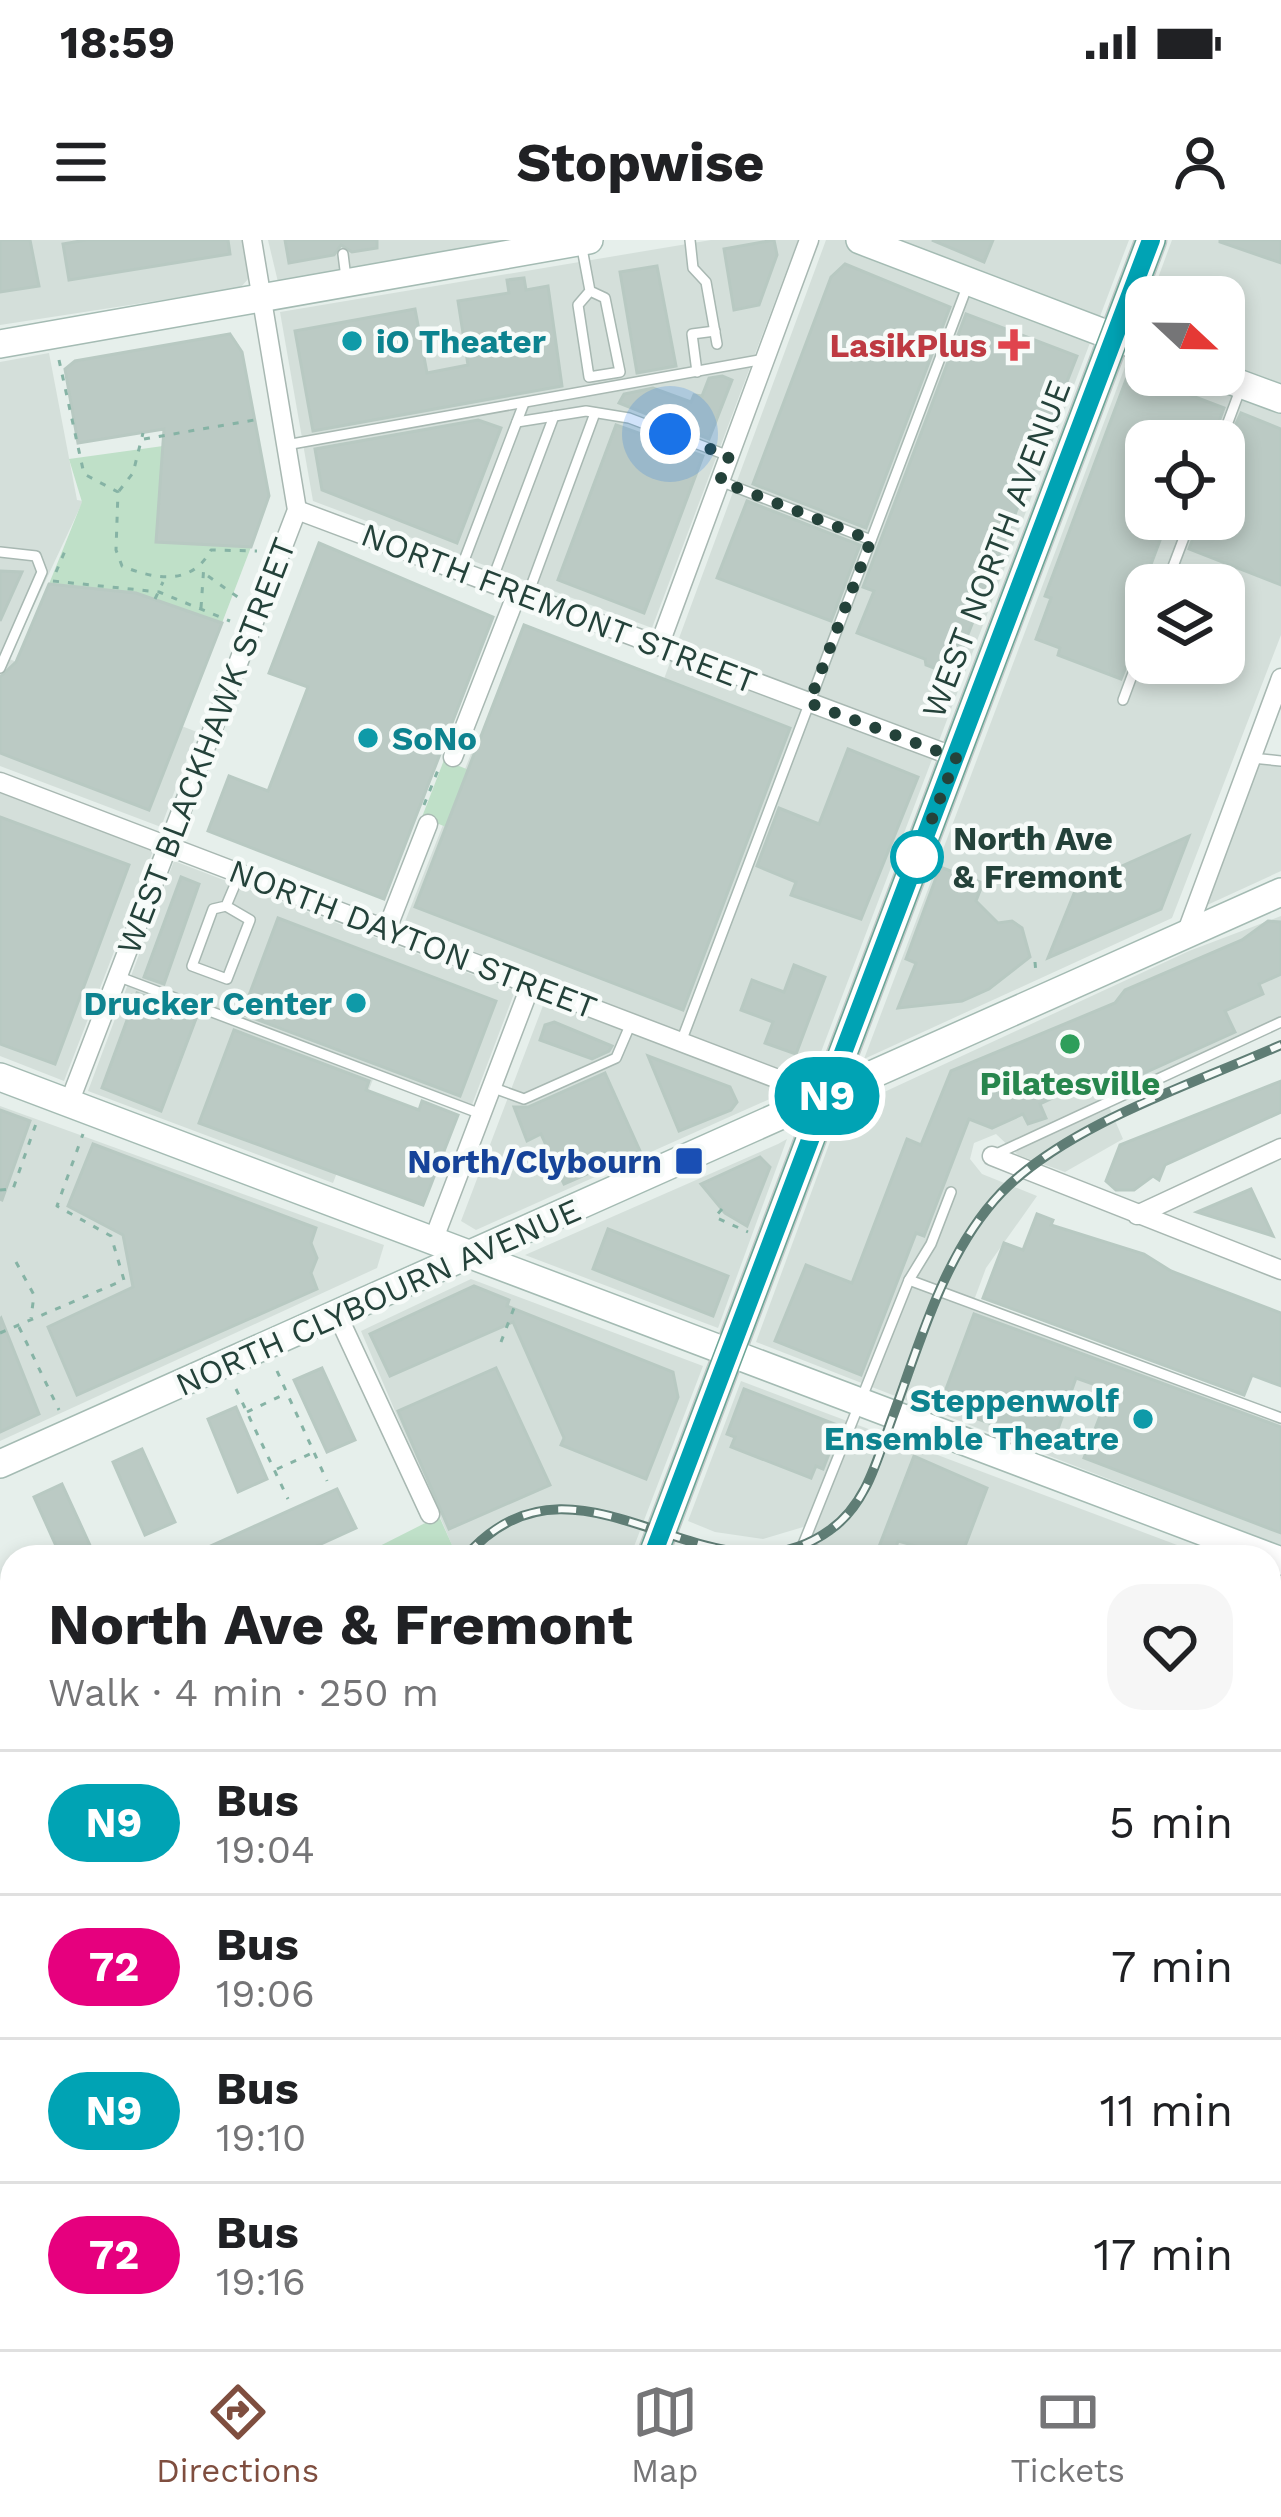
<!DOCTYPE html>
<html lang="en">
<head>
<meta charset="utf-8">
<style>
	body { margin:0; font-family:"Work Sans",sans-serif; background:#f6f6f6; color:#202124; height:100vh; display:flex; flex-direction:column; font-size:45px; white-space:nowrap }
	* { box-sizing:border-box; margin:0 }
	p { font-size:39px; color:#757577 }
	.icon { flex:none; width:66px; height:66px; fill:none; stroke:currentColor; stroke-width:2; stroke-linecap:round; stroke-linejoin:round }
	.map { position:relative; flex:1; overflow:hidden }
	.sheet { position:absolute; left:0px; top:1305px; width:1281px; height:804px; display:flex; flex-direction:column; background:#fff; border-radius:36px 36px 0 0; box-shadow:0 6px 18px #0003 }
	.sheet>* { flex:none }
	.badge { padding:0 24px; border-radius:39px; font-size:42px; line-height:78px }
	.needle { width:78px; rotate:112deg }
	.tools { position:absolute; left:1125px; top:36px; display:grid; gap:24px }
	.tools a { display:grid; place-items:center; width:120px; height:120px; border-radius:24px; background:#fff; box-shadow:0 6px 18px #0003; font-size:60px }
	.you { position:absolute; width:60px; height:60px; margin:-30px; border:9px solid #fff; border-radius:50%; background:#1a73e8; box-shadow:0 0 0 18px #1a73e833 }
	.map>.badge { position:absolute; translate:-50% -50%; box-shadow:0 0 0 6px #fff }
	.round { display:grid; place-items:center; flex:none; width:126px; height:126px; border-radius:36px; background:#f6f6f6 }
	.head { display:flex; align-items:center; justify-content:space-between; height:204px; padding:0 48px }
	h1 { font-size:57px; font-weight:700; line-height:90px }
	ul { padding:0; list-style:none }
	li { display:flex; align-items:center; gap:36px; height:144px; padding:0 48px; border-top:3px solid #e0e0e0 }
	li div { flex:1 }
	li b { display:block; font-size:45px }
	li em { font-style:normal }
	li .badge { min-width:132px; font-weight:700; text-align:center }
	.status { display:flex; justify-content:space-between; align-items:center; height:84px; padding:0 60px; background:#fff; direction:ltr }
	.status svg { height:33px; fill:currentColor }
	header { display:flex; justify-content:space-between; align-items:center; height:156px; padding:0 48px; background:#fff; font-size:54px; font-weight:700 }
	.dock { display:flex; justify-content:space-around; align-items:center; height:168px; border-top:3px solid #e0e0e0; background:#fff; font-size:33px; color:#757577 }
	.dock a { display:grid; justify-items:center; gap:6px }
	.dock .on { color:#7f4e3f }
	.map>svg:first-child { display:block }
	.built { fill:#d4dfda; fill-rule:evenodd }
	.green { fill:#bfe0c8 }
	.building { fill:#bbcac4; stroke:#b8c9c2; stroke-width:3 }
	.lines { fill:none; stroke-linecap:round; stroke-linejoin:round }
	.lane-casing { stroke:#a8b8b2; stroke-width:12 }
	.street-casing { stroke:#a8b8b2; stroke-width:21 }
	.secondary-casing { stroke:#a4bbb3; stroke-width:30 }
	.primary-casing { stroke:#c2cac8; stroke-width:33 }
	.path { stroke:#86b3a5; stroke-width:3; stroke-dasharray:6 9; stroke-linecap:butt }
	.lane { stroke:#fff; stroke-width:9 }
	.street { stroke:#fff; stroke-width:18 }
	.secondary { stroke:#fff; stroke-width:27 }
	.primary { stroke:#6aa596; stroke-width:30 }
	.rail-casing { stroke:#5f7d75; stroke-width:10 }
	.rail { stroke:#f7fbf9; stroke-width:6; stroke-dasharray:18; stroke-linecap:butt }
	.line-casing { stroke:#fff; stroke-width:27 }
	.line { stroke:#00a3b4; stroke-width:18 }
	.walk { stroke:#24423a; stroke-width:12; stroke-dasharray:0 21.6 }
	.culture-dot { fill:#0f9aa8; stroke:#f7fbf9; stroke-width:4.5 }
	.health-dot { fill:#e0444e; stroke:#f7fbf9; stroke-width:4.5 }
	.stop-dot { fill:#fff; stroke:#00a3b4; stroke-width:6 }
	.leisure-dot { fill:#2e9e5b; stroke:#f7fbf9; stroke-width:4.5 }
	.transit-dot { fill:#1a4fb4; stroke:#f7fbf9; stroke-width:4.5 }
	.labels { text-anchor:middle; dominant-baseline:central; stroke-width:9; stroke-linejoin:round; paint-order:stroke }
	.culture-label { font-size:33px; font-weight:bold; fill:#0d838f; stroke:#f7fbf9; text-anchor:start }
	.health-label { font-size:33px; font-weight:bold; fill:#be3a42; stroke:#f7fbf9; text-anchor:end }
	.street-label { font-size:33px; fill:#24423a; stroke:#f7fbf9 }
	.stop-label { font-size:33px; font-weight:bold; fill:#24423a; stroke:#f7fbf9; text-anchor:start }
	.leisure-label { font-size:33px; font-weight:bold; fill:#27864d; stroke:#f7fbf9 }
	.transit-label { font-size:33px; font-weight:bold; fill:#164399; stroke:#f7fbf9; text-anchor:end }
</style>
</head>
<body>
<div class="status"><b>18:59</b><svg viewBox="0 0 49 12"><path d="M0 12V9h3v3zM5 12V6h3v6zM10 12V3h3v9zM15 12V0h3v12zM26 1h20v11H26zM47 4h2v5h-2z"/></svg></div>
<header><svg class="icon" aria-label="menu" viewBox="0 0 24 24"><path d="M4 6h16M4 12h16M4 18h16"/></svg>Stopwise<svg class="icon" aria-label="person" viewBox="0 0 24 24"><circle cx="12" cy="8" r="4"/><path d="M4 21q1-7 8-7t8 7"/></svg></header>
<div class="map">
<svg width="1281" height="2109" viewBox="0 0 1281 2109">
	<rect width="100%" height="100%" fill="#e6efeb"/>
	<g class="built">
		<polygon points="0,0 242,0 249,38 240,48 0,85"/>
		<polygon points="268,0 549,0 278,42"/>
		<polygon points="711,0 798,0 652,388 313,261 280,72"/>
		<polygon points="826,0 1129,0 810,841 476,990 461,981 552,742 404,684 478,496 623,550"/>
		<path d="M1172,0H1281V395L1172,678L864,819L1146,71V135H1224V57H1151ZM1146,201H1224V279H1146ZM1146,345H1224V423H1146Z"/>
		<polygon points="49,113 77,260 83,261 9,419 197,492 161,587 0,526 0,122"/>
		<polygon points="1261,520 1281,521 1281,631 1205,666"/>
		<polygon points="0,552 153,611 64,841 0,816"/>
		<polygon points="174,621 515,751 470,870 375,834 333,943 88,851"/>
		<polygon points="1281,676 1281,782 1107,862 1123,899 1065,932 1018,915 996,894 974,903 970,919 982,934 1037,956 986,1028 973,1063 1281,1178 1281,1306 756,1102 841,872 1189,711"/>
		<polygon points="0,866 384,1005 377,1028 0,1201"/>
		<polygon points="787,899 718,1088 525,1015 778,904"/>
		<polygon points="471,1039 703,1126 630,1317 443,1317 452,1305 361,1091"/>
		<polygon points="741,1141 1209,1317 834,1317 803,1305 810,1285 763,1299 715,1292 688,1281"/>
		<polygon points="1269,1339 1281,1344 1281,1486 1269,1481"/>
	</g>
	<g class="green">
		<polygon points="163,206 156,302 251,307 222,383 136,353 49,344 82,262 69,219"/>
		<polygon points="444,520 469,530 446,587 422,577"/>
		<polygon points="439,1276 452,1305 443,1317 358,1317"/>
		<polygon points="0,1551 12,1556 12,1989 0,1984"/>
	</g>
	<g class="building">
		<polygon points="0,0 30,0 39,46 0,52"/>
		<polygon points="86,0 228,0 230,14 69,40 63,4"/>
		<polygon points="285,0 377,0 377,8 352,12 341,5 334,15 289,23"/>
		<polygon points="774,0 777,15 759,65 734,70 724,9"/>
		<polygon points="932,0 993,0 984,22"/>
		<polygon points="1220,0 1281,0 1281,23 1220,2"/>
		<polygon points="845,24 950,67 866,288 753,244 831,37"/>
		<polygon points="657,26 676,126 637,133 620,32"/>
		<polygon points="524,38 526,50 548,46 562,146 313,191 295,91 415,69 427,133 468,125 458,61 509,53 507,40"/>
		<polygon points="966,74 1077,116 952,435 926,425 925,419 857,393 874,351 863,347"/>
		<polygon points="230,94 242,112 269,256 251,307 156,302 164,189 78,203 65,129 75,121"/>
		<polygon points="1129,132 1224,168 1212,201 1146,201 1146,279 1168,279 1138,359 1146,362 1146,377 1121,439 1058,415 1060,408 1036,399 1051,358 1045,356"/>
		<polygon points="722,136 732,140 709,199 619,163 624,154 653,148 691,162 694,155 702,156 709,138"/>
		<polygon points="1241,173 1281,189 1281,345 1189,309 1200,279 1224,279 1224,209"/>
		<polygon points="478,180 501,188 457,303 322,250 315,209"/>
		<polygon points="616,185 703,216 644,373 558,340"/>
		<polygon points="747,261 860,305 831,381 717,338"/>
		<polygon points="319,303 493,377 384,659 208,591 229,536 268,551 308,447 269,433"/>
		<polygon points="0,331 22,332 0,381"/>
		<polygon points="49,344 136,353 222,383 149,570 0,513 0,437 16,422"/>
		<polygon points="524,385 790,488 683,770 415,667"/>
		<polygon points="848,509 918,537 861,679 791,655 796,642 757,626 779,568 819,584"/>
		<polygon points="0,577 129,625 55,824 0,804"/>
		<polygon points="1189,596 1161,669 1048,718 1077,646"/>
		<polygon points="940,627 983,643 976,661 998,683 1012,681 1022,688 1030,717 989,749 962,761 898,768 916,723 906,719"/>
		<polygon points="181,637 199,644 164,744 144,737"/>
		<polygon points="278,678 496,761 460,856 242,774"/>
		<polygon points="1268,681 1281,682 1281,734 1259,744 1263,754 1225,771 1235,792 1111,848 1104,834 1040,864 1046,878 1028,884 1023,874 992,888 969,879 924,996 916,993 861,1135 775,1101 806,1025 852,1043 907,899 921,905 951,831 1115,763 1125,750 1242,700"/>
		<polygon points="794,725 825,737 796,814 765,803 773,782 741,770 752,740 784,752"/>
		<polygon points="137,753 197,776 161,871 102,848"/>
		<polygon points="554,782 612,806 609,811 592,819 540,800 545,785"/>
		<polygon points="234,790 369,841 366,850 419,870 422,861 458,875 423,965 199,883"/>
		<polygon points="648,816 730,847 737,862 731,870 679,891"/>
		<polygon points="605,833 640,911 564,944 541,894 527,901 514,867 528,867"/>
		<polygon points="1281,841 1281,872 1165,925 1159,940 1153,936 1134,950 1116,950 1106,941 1120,905"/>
		<polygon points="0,870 30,881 2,960 0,959"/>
		<polygon points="93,904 316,988 311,1003 317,1018 311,1033 317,1049 77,1155 48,1087 133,1047 123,995 68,966"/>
		<polygon points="760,917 770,927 747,986 725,973 701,944"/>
		<polygon points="1251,949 1273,996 1197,972"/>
		<polygon points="1037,974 1053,980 1051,985 1144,1014 1171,1031 1281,1073 1281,1146 1252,1135 1244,1155 983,1058 1004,1003 1023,1010"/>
		<polygon points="608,989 728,1036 713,1076 593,1029"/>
		<polygon points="474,1046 509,1060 507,1066 673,1132 678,1157 646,1239 561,1205 564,1198 513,1082 390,1136 370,1094"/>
		<polygon points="974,1074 1281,1187 1281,1293 1084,1218 1110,1150 1076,1138 1052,1206 940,1165"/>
		<polygon points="1,1078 39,1174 0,1192 0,1079"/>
		<polygon points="322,1128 355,1200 327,1212 294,1140"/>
		<polygon points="496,1128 550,1245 449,1289 398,1171"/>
		<polygon points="744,1149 840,1186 823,1229 816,1226 811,1238 731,1207 735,1197 727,1194"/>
		<polygon points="236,1167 267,1239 238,1252 208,1179"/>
		<polygon points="142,1209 175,1282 145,1295 113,1222"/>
		<polygon points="914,1216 987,1248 962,1314 954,1311 952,1316 898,1301 893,1317 875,1317"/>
		<polygon points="62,1244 89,1303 95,1317 61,1317 34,1257"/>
		<polygon points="337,1249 356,1288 319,1305 291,1317 186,1317"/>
	</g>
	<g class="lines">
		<g class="lane-casing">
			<g id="lane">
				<polyline points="690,0 693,28 706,42 717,104"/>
				<polyline points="581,3 590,51 578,65 589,137 620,132 605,58 590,51"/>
				<polyline points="343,14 346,38"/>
				<polyline points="697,132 692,94 715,91"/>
				<polyline points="517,182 586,171 629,178 729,216"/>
				<polyline points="1221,201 1240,150"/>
				<polyline points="286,205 765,119"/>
				<polyline points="720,241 871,300"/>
				<polyline points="0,312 36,316 42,332 0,428"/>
				<polyline points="460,331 524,163"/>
				<polyline points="491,343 554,176"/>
				<polyline points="1166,345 1191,279"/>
				<polyline points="527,357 595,173"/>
				<polyline points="1123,460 1146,398"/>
				<polyline points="1252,518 1281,521"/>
				<polyline points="226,666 250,680 227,739 192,726 213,669 226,666 240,633"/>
				<polyline points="117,736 481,874"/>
				<polyline points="681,802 967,47"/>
				<polyline points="491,847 524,859 616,818 631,783"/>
				<polyline points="992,916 1281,782"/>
				<polyline points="909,1040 1281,1178"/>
				<polyline points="803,1305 834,1317"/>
				<polyline points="798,1317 909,1040 931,1004 951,952"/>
				<polyline points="1269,1481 1281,1486"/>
				<polyline points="1269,1754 1281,1758"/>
				<polyline points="1269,1860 1281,1829"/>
				<polyline points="1269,2086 1281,2090"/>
				<polyline points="1081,2097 1112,2109"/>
				<polyline points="221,2109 226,2097"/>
				<polyline points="482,2109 486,2097"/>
				<polyline points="1183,2109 1188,2097"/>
			</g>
		</g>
		<g class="street-casing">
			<g id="street">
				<polyline points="297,270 955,517"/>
				<polyline points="659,406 809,0"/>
				<polyline points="453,517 517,353"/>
				<polyline points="0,542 825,857"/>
				<polyline points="387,689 428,584"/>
				<polyline points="1186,694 1281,438"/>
				<polyline points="69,863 297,270 252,0"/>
				<polyline points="992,916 1281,1030"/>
				<polyline points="1137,975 1281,908"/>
				<polyline points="433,1001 531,744"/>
				<polyline points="337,1074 430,1274"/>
				<polyline points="1269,1610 1281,1614"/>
				<polyline points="1269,1899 1281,1903"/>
				<polyline points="841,2097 873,2109"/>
			</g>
		</g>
		<g class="secondary-casing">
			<g id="secondary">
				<polyline points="860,0 1146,109"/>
				<polyline points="0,104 589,0"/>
				<polyline points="1216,135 1281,159"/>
				<polyline points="0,837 1281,1321"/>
				<polyline points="0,1224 1281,652"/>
				<polyline points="0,2003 12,2007"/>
				<polyline points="255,2097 288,2109"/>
			</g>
		</g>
		<g class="primary-casing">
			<g id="primary">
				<polyline points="652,1317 1151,0"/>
				<polyline points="343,2109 347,2097"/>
				<polyline points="368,2109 372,2097"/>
			</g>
		</g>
		<g class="path">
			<path d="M59,120L84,234L118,252L116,310L122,326C154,339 191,347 211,310L257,311"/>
			<polyline points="144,199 260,179"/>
			<polyline points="119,251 133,233 143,193"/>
			<polyline points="56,332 65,311"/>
			<polyline points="208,336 239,358"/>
			<polyline points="53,341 159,352 230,381"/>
			<polyline points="155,359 163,342"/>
			<polyline points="201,368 204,324"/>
			<polyline points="424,565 438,530"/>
			<polyline points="1035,722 1036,734"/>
			<polyline points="0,950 13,949 38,878"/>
			<polyline points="722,969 715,977 748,992"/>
			<polyline points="16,1022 34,1055 31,1078"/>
			<polyline points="19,1087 59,1170"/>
			<polyline points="0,1093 124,1040 111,996 57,966 83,894"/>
			<polyline points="501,1102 517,1060"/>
			<polyline points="277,1131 327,1241"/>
			<polyline points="236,1149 288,1259"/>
			<polyline points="247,1172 285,1154"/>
			<polyline points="277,1229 312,1213"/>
			<polyline points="893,2102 895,2097"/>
		</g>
		<use href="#lane" class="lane"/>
		<use href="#street" class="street"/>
		<use href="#secondary" class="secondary"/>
		<use href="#primary" class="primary"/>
		<g class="rail-casing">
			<g id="rail">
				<path d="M465,1317C578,1186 712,1376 830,1290C866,1265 877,1220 891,1181C920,1104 943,1014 1001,953C1068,884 1193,844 1281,805"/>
				<polyline points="154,2109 159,2097"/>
			</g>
		</g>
		<use href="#rail" class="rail"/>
	</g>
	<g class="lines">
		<g class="line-casing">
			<polyline id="line" points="652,1317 1151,0"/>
		</g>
		<use href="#line" class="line"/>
		<polyline class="walk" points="670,194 729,216 720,241 871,300 809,463 956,518 917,617"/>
	</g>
	<g class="culture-dot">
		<circle cx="352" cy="101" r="12"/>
		<circle cx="368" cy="498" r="12"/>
		<circle cx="356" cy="763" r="12"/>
		<circle cx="1143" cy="1179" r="12"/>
	</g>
	<path class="health-dot" d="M1008 87h12v12h12v12h-12v12h-12v-12h-12v-12h12z"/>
	<circle class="stop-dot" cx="917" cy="617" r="24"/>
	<circle class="leisure-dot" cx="1070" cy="804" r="12"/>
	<rect class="transit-dot" x="674" y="906" width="30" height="30" rx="6"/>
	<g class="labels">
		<g class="culture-label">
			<text x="376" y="101">iO Theater</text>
			<text x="392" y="498">SoNo</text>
			<text x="332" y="763" text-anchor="end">Drucker Center</text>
			<text x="1119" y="1160" text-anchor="end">Steppenwolf<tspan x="1119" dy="38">Ensemble Theatre</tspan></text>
		</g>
		<g class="health-label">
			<text x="987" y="105">LasikPlus</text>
		</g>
		<g class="street-label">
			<text transform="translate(996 309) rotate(-69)">WEST NORTH AVENUE</text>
			<text transform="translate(559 368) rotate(21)">NORTH FREMONT STREET</text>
			<text transform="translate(206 506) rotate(-69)">WEST BLACKHAWK STREET</text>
			<text transform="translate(413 699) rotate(21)">NORTH DAYTON STREET</text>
			<text transform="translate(378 1057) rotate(-24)">NORTH CLYBOURN AVENUE</text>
		</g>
		<g class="stop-label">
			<text x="953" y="598">North Ave<tspan x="953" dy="38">&amp; Fremont</tspan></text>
		</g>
		<g class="leisure-label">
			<text x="1070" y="843">Pilatesville</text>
		</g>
		<g class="transit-label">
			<text x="662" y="921">North/Clybourn</text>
		</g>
	</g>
</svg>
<div class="tools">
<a><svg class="needle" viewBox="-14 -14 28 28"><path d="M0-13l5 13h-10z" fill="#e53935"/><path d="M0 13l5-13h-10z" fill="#757577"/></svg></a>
<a><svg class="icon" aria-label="locate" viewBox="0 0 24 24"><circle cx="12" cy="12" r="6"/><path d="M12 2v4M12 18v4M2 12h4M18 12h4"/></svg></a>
<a><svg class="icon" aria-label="layers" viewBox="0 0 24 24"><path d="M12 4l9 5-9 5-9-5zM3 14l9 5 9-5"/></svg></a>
</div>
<div class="you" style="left:670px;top:194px"></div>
<b class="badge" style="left:827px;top:856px;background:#00a3b4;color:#fff">N9</b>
<section class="sheet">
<div class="head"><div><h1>North Ave &amp; Fremont</h1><p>Walk · 4 min · 250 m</p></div><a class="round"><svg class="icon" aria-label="heart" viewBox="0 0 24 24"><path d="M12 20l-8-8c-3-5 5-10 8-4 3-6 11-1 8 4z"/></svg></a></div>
<ul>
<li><span class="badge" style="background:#00a3b4;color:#fff">N9</span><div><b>Bus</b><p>19:04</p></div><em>5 min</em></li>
<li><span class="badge" style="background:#e6007e;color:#fff">72</span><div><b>Bus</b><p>19:06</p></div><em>7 min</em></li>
<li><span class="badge" style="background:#00a3b4;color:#fff">N9</span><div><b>Bus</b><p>19:10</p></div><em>11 min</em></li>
<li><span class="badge" style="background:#e6007e;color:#fff">72</span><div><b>Bus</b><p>19:16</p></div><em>17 min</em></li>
</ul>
</section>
</div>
<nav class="dock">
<a class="on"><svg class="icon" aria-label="directions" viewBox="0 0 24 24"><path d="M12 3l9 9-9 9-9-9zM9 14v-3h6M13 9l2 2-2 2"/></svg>Directions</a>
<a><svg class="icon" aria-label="map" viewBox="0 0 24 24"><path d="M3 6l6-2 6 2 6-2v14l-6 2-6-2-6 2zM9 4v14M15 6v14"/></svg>Map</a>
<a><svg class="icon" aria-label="tickets" viewBox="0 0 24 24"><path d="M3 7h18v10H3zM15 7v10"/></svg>Tickets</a>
</nav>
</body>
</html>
